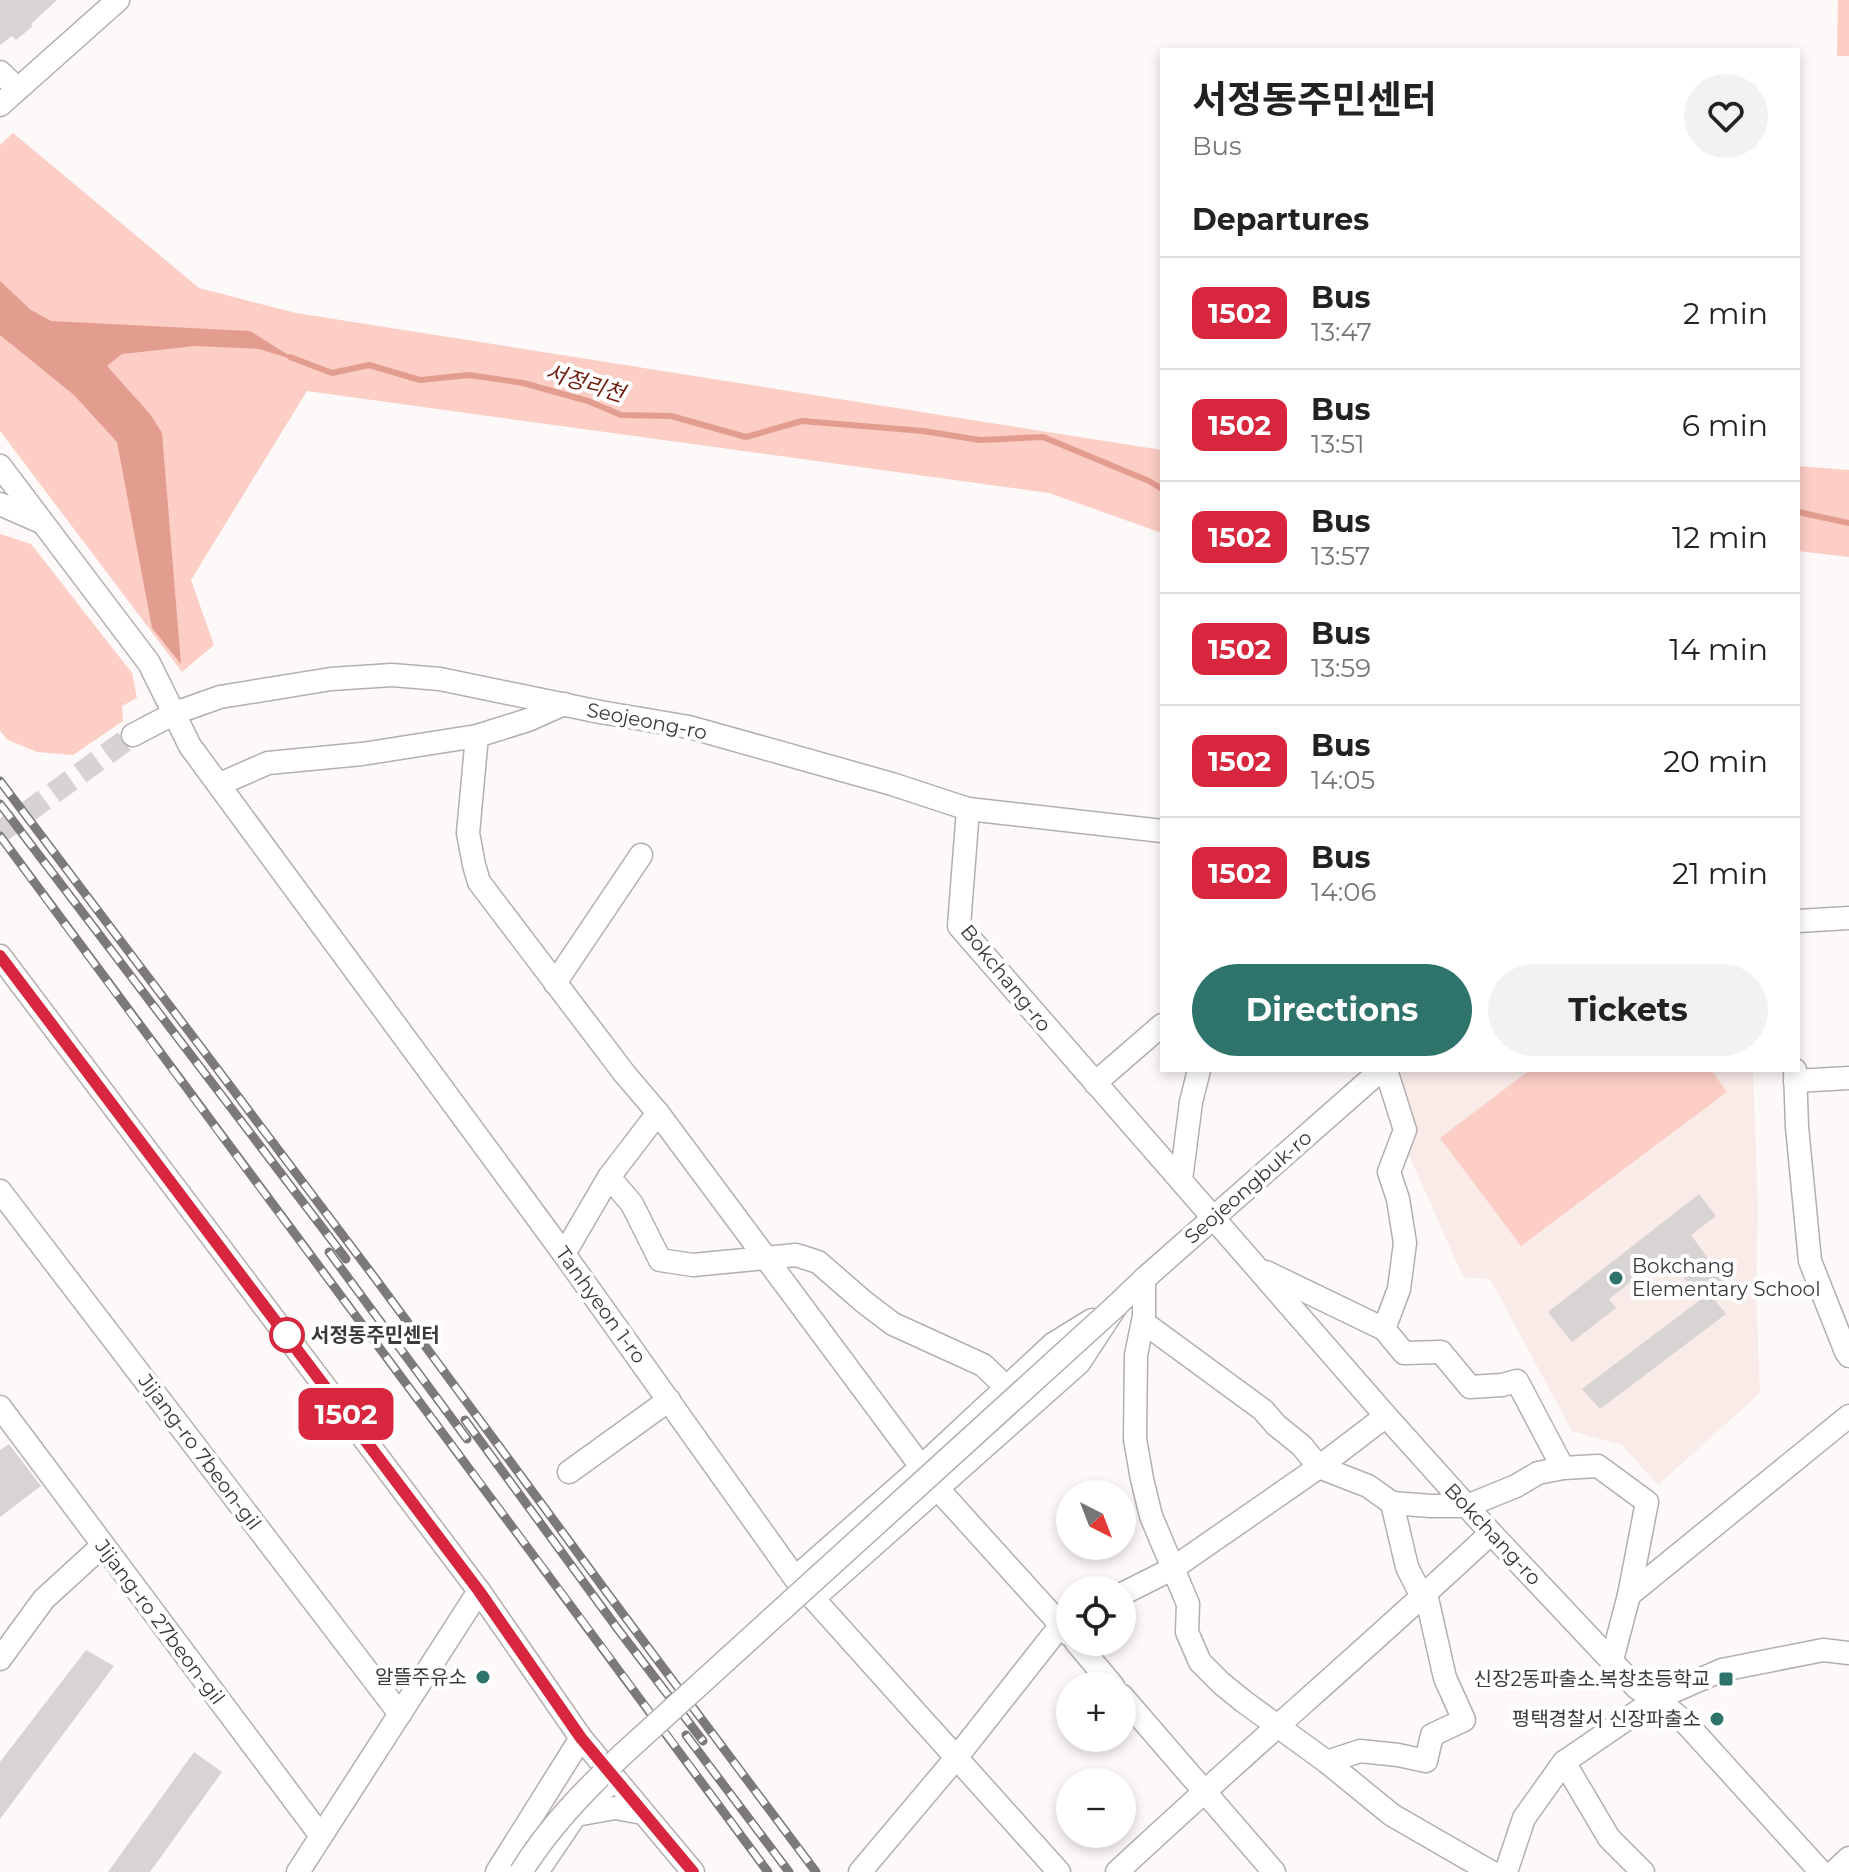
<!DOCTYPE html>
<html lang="en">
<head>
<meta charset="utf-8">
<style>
	body { margin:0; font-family:Montserrat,"Noto Sans KR",sans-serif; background:#f2f2f2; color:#222; height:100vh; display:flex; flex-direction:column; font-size:30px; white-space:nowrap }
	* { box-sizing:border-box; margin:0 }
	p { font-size:26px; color:#767676 }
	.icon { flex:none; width:44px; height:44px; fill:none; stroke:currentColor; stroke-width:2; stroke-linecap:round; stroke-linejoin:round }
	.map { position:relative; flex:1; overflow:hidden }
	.side { position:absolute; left:1160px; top:48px; width:640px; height:1024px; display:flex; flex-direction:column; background:#fff; border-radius:0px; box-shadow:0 4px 12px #0003 }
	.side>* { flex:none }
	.badge { padding:0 16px; border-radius:12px; font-size:28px; line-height:52px }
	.needle { width:52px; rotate:138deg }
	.fabs { position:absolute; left:1056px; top:1480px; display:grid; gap:16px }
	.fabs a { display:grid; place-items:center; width:80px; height:80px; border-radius:50%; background:#fff; box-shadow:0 4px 12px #0003; font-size:40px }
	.map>.badge { position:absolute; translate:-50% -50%; box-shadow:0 0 0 4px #fff }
	h2 { padding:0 32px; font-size:30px; line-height:72px }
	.round { display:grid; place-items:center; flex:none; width:84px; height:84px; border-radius:42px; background:#f2f2f2 }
	.headline { display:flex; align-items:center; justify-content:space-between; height:136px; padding:0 32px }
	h1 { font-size:38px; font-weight:700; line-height:60px }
	.cta { display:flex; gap:16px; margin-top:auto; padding:16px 32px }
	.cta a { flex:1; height:92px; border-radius:48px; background:#2e746a; color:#fff; font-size:32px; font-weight:700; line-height:92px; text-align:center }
	.cta a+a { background:#f2f2f2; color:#222 }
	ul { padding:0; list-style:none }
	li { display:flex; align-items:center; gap:24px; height:112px; padding:0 32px; border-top:2px solid #e0e0e0 }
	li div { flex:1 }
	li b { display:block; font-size:30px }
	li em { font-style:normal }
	li .badge { min-width:88px; font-weight:700; text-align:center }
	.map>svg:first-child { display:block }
	.built { fill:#f9ebe8 }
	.green { fill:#fccec5 }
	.water { fill:#e39d8f }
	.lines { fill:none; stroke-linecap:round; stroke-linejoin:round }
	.stream { stroke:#e39d8f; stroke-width:6 }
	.building { fill:#d8d4d3 }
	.minor-tunnel { stroke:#d6d3d2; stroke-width:22; stroke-dasharray:22 11; stroke-linecap:butt }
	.minor-casing { stroke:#b3afae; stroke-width:25 }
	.minor { stroke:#fff; stroke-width:22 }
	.rail-casing { stroke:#7c7a79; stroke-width:9 }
	.rail { stroke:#fff; stroke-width:6; stroke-dasharray:18; stroke-linecap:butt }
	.minor-bridge-casing { stroke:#b3afae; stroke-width:25; stroke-linecap:butt }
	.minor-bridge { stroke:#fff; stroke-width:22 }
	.line-casing { stroke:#fff; stroke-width:18 }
	.line { stroke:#d7263d; stroke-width:12 }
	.poi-dot { fill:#2e746a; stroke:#fff; stroke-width:3 }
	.stop-dot { fill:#fff; stroke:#d7263d; stroke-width:4 }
	.labels { text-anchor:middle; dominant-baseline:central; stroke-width:8; stroke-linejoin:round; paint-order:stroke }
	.street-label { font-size:20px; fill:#3b3939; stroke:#fff }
	.poi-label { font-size:20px; fill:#3b3939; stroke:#fff; text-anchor:end }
	.stop-label { font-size:20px; font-weight:bold; fill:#3b3939; stroke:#fff; text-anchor:start }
	.water-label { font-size:22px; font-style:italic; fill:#6e1d10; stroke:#fff }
</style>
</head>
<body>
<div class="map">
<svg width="1849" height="1872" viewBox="0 0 1849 1872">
	<rect width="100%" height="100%" fill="#fdf9f8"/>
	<polygon class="built" points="1383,1070 1753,1070 1758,1208 1756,1287 1760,1393 1658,1485 1622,1445 1572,1431 1490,1279 1463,1277 1399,1132"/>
	<g class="green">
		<polygon points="1838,0 1849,0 1849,56 1837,56"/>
		<polygon points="13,133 199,288 296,313 1162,450 1162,533 1049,493 307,391 191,580 214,645 182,672 0,431 0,145"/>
		<polygon points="1798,466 1849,470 1849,557 1798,551"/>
		<polygon points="0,534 31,544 132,673 137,698 122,706 123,721 73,755 37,752 8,740 0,731"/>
		<polygon points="1530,1070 1711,1070 1727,1092 1521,1246 1440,1138"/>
	</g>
	<polygon class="water" points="0,281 31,310 51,321 250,331 298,361 259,349 195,346 122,354 107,366 150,414 162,433 181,664 152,628 117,442 74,395 0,335"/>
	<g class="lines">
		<g class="stream">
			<polyline points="290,357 332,373 369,365 420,380 469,375 523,383 588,401 621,415 671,416 746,437 802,421 923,431 980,440 1043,437 1149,481 1162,489"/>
			<polyline points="1798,512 1849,523"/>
		</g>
	</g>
	<g class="building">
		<polygon points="0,0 57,0 31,24 33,26 16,40 12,36 0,45"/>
		<polygon points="1699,1194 1716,1216 1691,1235 1725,1282 1710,1294 1726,1314 1600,1409 1582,1389 1700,1300 1674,1264 1658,1275 1651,1266 1609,1299 1616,1308 1572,1342 1548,1312"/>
		<polygon points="9,1444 41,1486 0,1517 0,1450"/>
		<polygon points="86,1650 114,1666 0,1819 0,1762"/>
		<polygon points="194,1752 222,1772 150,1872 108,1872"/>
	</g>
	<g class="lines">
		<polyline class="minor-tunnel" points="0,832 133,735"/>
		<g class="minor-casing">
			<g id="minor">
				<polyline points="0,72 18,89"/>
				<polyline points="0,105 118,0"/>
				<polyline points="0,466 149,663 190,746 564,1254 795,1578 1059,1872"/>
				<polyline points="0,504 41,522"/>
				<polyline points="564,704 528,720 477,736 468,833 474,865 479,882 624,1073 658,1113 609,1177 632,1204 660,1260 693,1265 796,1255 818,1262 864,1302 893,1324 983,1365 1006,1387"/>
				<polyline points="133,735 175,713 220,697 331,679 392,675 440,679 600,712 689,727 892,784 968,809 1162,831"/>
				<polyline points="220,784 268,763 362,754 477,736"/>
				<polyline points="968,809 959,926 1386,1416 1491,1533 1637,1688 1656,1699 1684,1721 1821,1872"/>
				<polyline points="1798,921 1849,918"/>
				<polyline points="0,956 479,1591 581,1738 693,1872"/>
				<polyline points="555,983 641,855"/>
				<polyline points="1386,1070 1405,1130 1389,1172 1398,1199 1405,1243 1399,1289 1384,1329 1404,1353 1441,1352 1470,1387 1502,1385 1517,1381 1563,1468 1538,1473 1516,1486 1467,1506 1431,1506 1392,1503"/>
				<polyline points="1795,1070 1797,1127 1810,1261 1846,1352 1849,1356"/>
				<polyline points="1795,1081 1849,1078"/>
				<polyline points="1095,1083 1162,1025"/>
				<polyline points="658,1113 937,1488 1070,1635"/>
				<polyline points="1181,1180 1191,1102 1199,1070"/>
				<polyline points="0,1191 400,1714"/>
				<polyline points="564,1254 609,1177"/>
				<polyline points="1266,1272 1384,1329"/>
				<polyline points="1144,1279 1144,1316 1136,1355 1135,1439 1142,1479 1151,1516 1188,1604 1187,1632 1200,1662 1221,1683 1243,1701 1327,1762 1392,1815 1491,1872"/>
				<polyline points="1143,1322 1263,1410 1276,1425 1302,1446 1319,1467 1368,1486 1392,1503 1407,1567 1422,1597"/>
				<polyline points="0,1407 321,1836"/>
				<polyline points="1563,1468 1598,1466 1647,1502 1629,1595"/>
				<polyline points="569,1472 669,1400"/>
				<polyline points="795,1578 919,1469 1053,1344 1092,1320"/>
				<polyline points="1122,1594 1172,1569 1319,1467 1386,1416"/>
				<polyline points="814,1598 1079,1363 1117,1305 1144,1279 1381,1070"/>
				<polyline points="1076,1642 1113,1686"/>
				<polyline points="0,1659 44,1599 102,1546"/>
				<polyline points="1612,1660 1629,1595 1849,1416"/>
				<polyline points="1122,1696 1274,1872"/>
				<polyline points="1327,1762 1360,1751 1398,1755 1426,1761 1432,1735 1464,1720 1445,1678 1426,1594"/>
				<polyline points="1564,1762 1609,1838 1643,1872"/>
				<polyline points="576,1815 615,1808 643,1813"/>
				<polyline points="298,1872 479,1591"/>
				<polyline points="497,1872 581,1738"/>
				<polyline points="537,1872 575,1816 615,1779"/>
				<polyline points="860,1872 956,1758 1061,1625 1070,1621"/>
				<path d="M1117,1872C1240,1757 1368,1648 1491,1533"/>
				<polyline points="1506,1872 1524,1818 1564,1762 1656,1699 1722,1670 1823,1650 1849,1653"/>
				<polyline points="1834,1872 1849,1858"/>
			</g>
		</g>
		<use href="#minor" class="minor"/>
		<g class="rail-casing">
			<g id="rail">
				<polyline points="0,781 375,1278 611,1598 816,1872"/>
				<polyline points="0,804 346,1259"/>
				<path d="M0,836C255,1182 513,1526 768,1872"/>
				<polyline points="329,1252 467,1439"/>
				<polyline points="465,1420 617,1628 703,1741"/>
				<polyline points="686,1735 789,1872"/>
			</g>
		</g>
		<use href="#rail" class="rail"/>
		<g class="minor-bridge-casing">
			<path id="minor-bridge" d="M521,1872C549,1827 584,1791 622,1755L1117,1305"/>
		</g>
		<use href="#minor-bridge" class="minor-bridge"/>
	</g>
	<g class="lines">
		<g class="line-casing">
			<polyline id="line" points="0,956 479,1591 581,1738 693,1872"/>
		</g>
		<use href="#line" class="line"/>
	</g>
	<g class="poi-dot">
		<circle cx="1616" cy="1278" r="8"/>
		<circle cx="483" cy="1677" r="8"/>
		<rect x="1718" y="1671" width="16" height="16" rx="4"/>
		<circle cx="1717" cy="1719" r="8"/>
	</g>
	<circle class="stop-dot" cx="287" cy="1335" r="16"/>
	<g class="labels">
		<g class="street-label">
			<text transform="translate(647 721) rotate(11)">Seojeong-ro</text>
			<text transform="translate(1006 978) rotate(51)">Bokchang-ro</text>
			<text transform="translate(1248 1187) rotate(-41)">Seojeongbuk-ro</text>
			<text transform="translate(601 1305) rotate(54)">Tanhyeon 1-ro</text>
			<text transform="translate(200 1452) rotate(53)">Jijang-ro 7beon-gil</text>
			<text transform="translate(1493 1534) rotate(47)">Bokchang-ro</text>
			<text transform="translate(160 1622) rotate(53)">Jijang-ro 27beon-gil</text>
		</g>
		<g class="poi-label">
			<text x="1632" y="1266" text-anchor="start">Bokchang<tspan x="1632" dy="23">Elementary School</tspan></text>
			<text x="467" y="1677">알뜰주유소</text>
			<text x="1710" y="1679">신장2동파출소.복창초등학교</text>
			<text x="1701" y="1719">평택경찰서 신장파출소</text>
		</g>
		<g class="stop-label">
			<text x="311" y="1335">서정동주민센터</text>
		</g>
		<g class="water-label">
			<text transform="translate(585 383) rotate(17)">서정리천</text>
		</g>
	</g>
</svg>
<div class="fabs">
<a><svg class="needle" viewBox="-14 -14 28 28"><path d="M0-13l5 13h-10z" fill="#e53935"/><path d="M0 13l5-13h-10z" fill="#767676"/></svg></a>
<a><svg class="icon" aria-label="locate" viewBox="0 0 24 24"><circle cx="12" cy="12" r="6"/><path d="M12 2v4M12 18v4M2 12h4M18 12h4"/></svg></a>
<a>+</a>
<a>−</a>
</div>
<b class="badge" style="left:346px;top:1414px;background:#d7263d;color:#fff">1502</b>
<section class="side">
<div class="headline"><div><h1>서정동주민센터</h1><p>Bus</p></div><a class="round"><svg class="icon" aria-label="heart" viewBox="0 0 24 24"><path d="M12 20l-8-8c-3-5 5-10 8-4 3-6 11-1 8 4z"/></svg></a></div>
<h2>Departures</h2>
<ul>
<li><span class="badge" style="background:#d7263d;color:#fff">1502</span><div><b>Bus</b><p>13:47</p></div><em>2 min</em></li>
<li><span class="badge" style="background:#d7263d;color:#fff">1502</span><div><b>Bus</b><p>13:51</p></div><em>6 min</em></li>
<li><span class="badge" style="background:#d7263d;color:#fff">1502</span><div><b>Bus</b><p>13:57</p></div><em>12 min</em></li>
<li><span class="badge" style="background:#d7263d;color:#fff">1502</span><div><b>Bus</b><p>13:59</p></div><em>14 min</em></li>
<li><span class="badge" style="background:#d7263d;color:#fff">1502</span><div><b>Bus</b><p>14:05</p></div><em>20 min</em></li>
<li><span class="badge" style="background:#d7263d;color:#fff">1502</span><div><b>Bus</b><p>14:06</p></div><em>21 min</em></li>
</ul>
<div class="cta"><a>Directions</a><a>Tickets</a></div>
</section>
</div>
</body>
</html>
